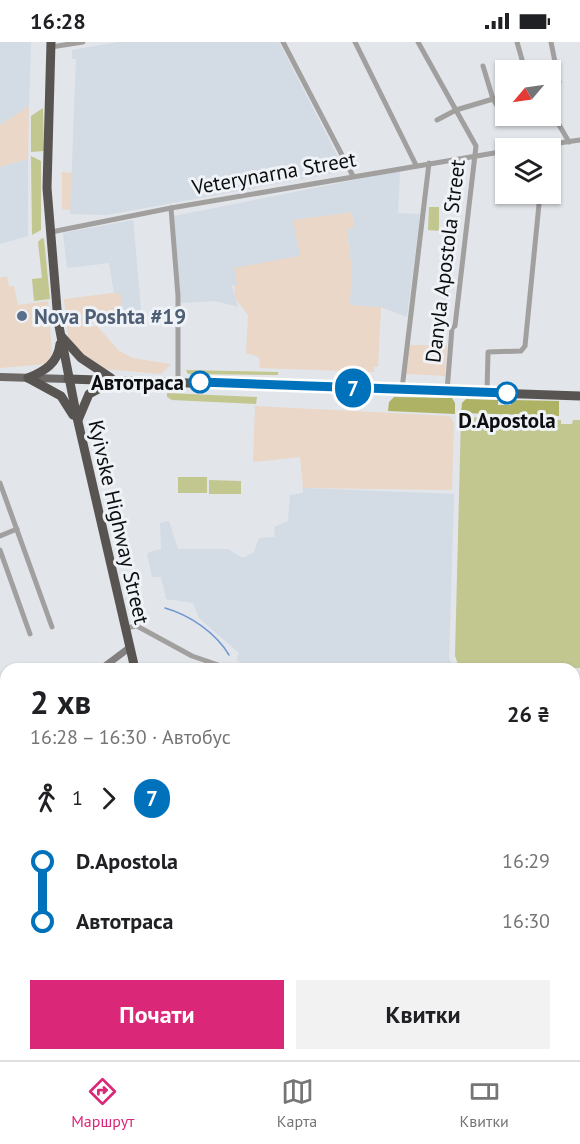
<!DOCTYPE html>
<html lang="uk">
<head>
<meta charset="utf-8">
<style>
	body { margin:0; font-family:"PT Sans",sans-serif; background:#f2f2f2; color:#202124; height:100vh; display:flex; flex-direction:column; font-size:22px; white-space:nowrap }
	* { box-sizing:border-box; margin:0 }
	p { font-size:20px; color:#757577 }
	.icon { flex:none; width:33px; height:33px; fill:none; stroke:currentColor; stroke-width:2; stroke-linecap:round; stroke-linejoin:round }
	.map { position:relative; flex:1; overflow:hidden }
	.side { position:absolute; left:0px; top:621px; width:580px; height:398px; display:flex; flex-direction:column; background:#fff; border-radius:18px 18px 0 0; box-shadow:0 2px 4px #0004 }
	.side>* { flex:none }
	.badge { padding:0 12px; border-radius:20px; font-size:21px; line-height:39px }
	.needle { width:39px; rotate:241deg }
	.controls { position:absolute; left:495px; top:18px; display:grid; gap:12px }
	.controls a { display:grid; place-items:center; width:66px; height:66px; border-radius:0px; background:#fff; box-shadow:0 2px 4px #0004; font-size:30px }
	.map>.badge { position:absolute; translate:-50% -50%; box-shadow:0 0 0 3px #fff }
	.legs { display:flex; align-items:center; gap:9px; height:66px; padding:0 30px; font-size:20px }
	.legs p { margin-inline-start:auto }
	.overview { display:flex; align-items:center; justify-content:space-between; height:102px; padding:0 30px }
	h1 { font-size:33px; font-weight:700; line-height:45px }
	.cta { display:flex; gap:12px; margin-top:auto; padding:12px 30px }
	.cta a { flex:1; height:69px; border-radius:0px; background:#db2777; color:#fff; font-size:24px; font-weight:700; line-height:69px; text-align:center }
	.cta a+a { background:#f2f2f2; color:#202124 }
	ul { padding:0 30px; list-style:none }
	li { display:flex; align-items:center; gap:21px; height:60px; font-size:22px }
	li i { display:grid; place-items:center; width:9px; height:100%; margin:0 8px; background:currentColor }
	li i::after { content:''; width:15px; height:15px; margin:-8px; border:4px solid; border-radius:50%; background:#fff }
	li p { margin-inline-start:auto }
	li:first-child i { background:linear-gradient(#0000 50%,currentColor 0) }
	li:last-child i { background:linear-gradient(currentColor 50%,#0000 0) }
	.status { display:flex; justify-content:space-between; align-items:center; height:42px; padding:0 30px; background:#fff; direction:ltr }
	.status svg { height:16px; fill:currentColor }
	.tabs { display:flex; justify-content:space-around; align-items:center; height:84px; border-top:2px solid #e0e0e0; background:#fff; font-size:16px; color:#757577 }
	.tabs a { display:grid; justify-items:center; gap:3px }
	.tabs .current { color:#db2777 }
	.map>svg:first-child { display:block }
	.commercial { fill:#ead7c7 }
	.built { fill:#d3dbe5 }
	.green { fill:#c2c68f }
	.forest { fill:#aeb264 }
	.lines { fill:none; stroke-linecap:round; stroke-linejoin:round }
	.stream { stroke:#6d98d4; stroke-width:1.5 }
	.street { stroke:#a2a09f; stroke-width:5 }
	.secondary { stroke:#827f7e; stroke-width:7 }
	.primary { stroke:#6c6867; stroke-width:8 }
	.highway { stroke:#585452; stroke-width:9 }
	.line-1-casing { stroke:#fff; stroke-width:14 }
	.line-1 { stroke:#0072bc; stroke-width:9 }
	.service-dot { fill:#5c6f8a; stroke:#eff2f6; stroke-width:2 }
	.stop-1-dot { fill:#fff; stroke:#0072bc; stroke-width:3 }
	.labels { text-anchor:middle; dominant-baseline:central; stroke-width:6; stroke-linejoin:round; paint-order:stroke }
	.street-label { font-size:21px; fill:#0c0d0e; stroke:#eff2f6 }
	.service-label { font-size:21px; font-weight:bold; fill:#4e5e75; stroke:#eff2f6; text-anchor:start }
	.stop-label { font-size:21px; font-weight:bold; fill:#0c0d0e; stroke:#eff2f6; text-anchor:end }
</style>
</head>
<body>
<div class="status"><b>16:28</b><svg viewBox="0 0 49 12"><path d="M0 12V9h3v3zM5 12V6h3v6zM10 12V3h3v9zM15 12V0h3v12zM26 1h20v11H26zM47 4h2v5h-2z"/></svg></div>
<div class="map">
<svg width="580" height="1018" viewBox="0 0 580 1018">
	<rect width="100%" height="100%" fill="#e2e5e9"/>
	<g class="commercial">
		<polygon points="29,64 28,117 0,125 0,83"/>
		<polygon points="62,130 72,131 71,168 62,167"/>
		<polygon points="352,170 354,187 347,188 352,229 350,263 381,265 378,325 374,325 374,330 260,326 259,315 246,311 248,273 235,256 234,226 293,178"/>
		<polygon points="7,234 9,245 14,244 18,263 48,259 52,311 46,322 0,326 0,236"/>
		<polygon points="120,250 124,277 90,281 90,285 97,284 119,309 132,316 171,322 161,332 104,327 78,310 68,294 64,257"/>
		<polygon points="408,303 447,303 445,334 405,332"/>
		<polygon points="255,364 450,374 454,381 452,448 303,446 300,415 253,420"/>
		<polygon points="4,966 6,1012 50,1013 55,1018 0,1018 0,969"/>
	</g>
	<g class="built">
		<polygon points="0,0 31,0 29,64 0,83"/>
		<polygon points="118,0 279,0 344,127 336,131 107,173 70,172 76,17 72,17 72,8"/>
		<polygon points="28,117 28,194 0,202 0,125"/>
		<polygon points="400,129 398,171 420,172 407,275 381,265 350,263 352,229 347,187 354,186 352,170 293,178 300,214 234,226 237,243 232,244 238,265 215,259 181,261 174,174"/>
		<polygon points="133,178 142,278 124,280 120,251 114,251 109,221 67,226 63,191"/>
		<polygon points="303,446 454,452 449,616 454,627 250,627 236,617 239,611 199,576 193,561 166,557 161,535 152,535 147,511 161,507 160,481 169,479 178,507 228,507 243,516 254,510 259,496 275,495 274,485 288,479 290,453 303,451"/>
	</g>
	<g class="green">
		<polygon points="43,66 44,109 31,110 31,74"/>
		<polygon points="31,114 41,119 41,188 32,193"/>
		<polygon points="429,165 439,165 439,189 428,188"/>
		<polygon points="42,196 44,197 50,257 34,259 32,237 42,236 38,200"/>
		<polygon points="186,328 278,330 278,333 188,332"/>
		<polygon points="167,351 257,355 256,362 172,358 167,355"/>
		<polygon points="461,375 561,378 561,382 572,382 573,378 580,378 580,626 458,622 455,614"/>
		<rect x="178" y="435" width="29" height="16"/>
		<polygon points="209,438 241,439 241,452 209,452"/>
	</g>
	<g class="forest">
		<polygon points="394,355 452,356 455,361 455,372 388,369 389,360"/>
		<polygon points="466,357 498,358 498,363 511,363 512,358 559,359 559,374 461,371 462,361"/>
	</g>
	<g class="lines">
		<g class="stream">
			<path d="M165,566C190,573 216,591 229,613"/>
			<polyline points="574,817 580,824"/>
		</g>
		<g class="street">
			<polyline points="283,0 353,134"/>
			<polyline points="355,0 416,123"/>
			<polyline points="418,0 476,104 455,284 452,286 447,349"/>
			<polyline points="517,0 525,28"/>
			<polyline points="51,5 83,0"/>
			<polyline points="550,46 559,40 551,0"/>
			<polyline points="550,61 558,81 569,100"/>
			<polyline points="502,72 493,57 504,54"/>
			<polyline points="437,78 456,68 493,57 483,24"/>
			<polyline points="524,106 580,98"/>
			<polyline points="171,166 178,254 178,340"/>
			<polyline points="51,190 171,166 506,109"/>
			<polyline points="402,347 429,121"/>
			<polyline points="487,350 488,310 521,309 525,304 540,152"/>
			<polyline points="0,441 52,585"/>
			<polyline points="0,494 17,487"/>
			<polyline points="0,508 30,592"/>
			<polyline points="125,586 137,584 192,614 230,627"/>
			<polyline points="0,669 6,682"/>
			<polyline points="112,1018 124,1012"/>
		</g>
		<g class="secondary">
			<polyline points="101,627 129,606"/>
			<polyline points="0,700 6,696"/>
			<polyline points="574,948 580,945"/>
			<polyline points="439,1018 449,1012"/>
		</g>
		<polyline class="primary" points="0,335 68,337"/>
		<g class="highway">
			<polyline points="51,0 47,146 58,279 76,371 135,627"/>
			<polyline points="62,295 81,316 111,336"/>
			<polyline points="28,336 61,354 73,373"/>
			<path d="M28,336C45,329 58,321 60,302"/>
			<polyline points="68,337 580,354"/>
			<polyline points="78,378 89,352 113,339"/>
			<polyline points="286,1012 289,1018"/>
		</g>
	</g>
	<g class="lines">
		<g class="line-1-casing">
			<polyline id="line-1" points="200,340 507,351"/>
		</g>
		<use href="#line-1" class="line-1"/>
	</g>
	<circle class="service-dot" cx="22" cy="274" r="6"/>
	<g class="stop-1-dot">
		<circle cx="200" cy="340" r="10"/>
		<circle cx="507" cy="351" r="10"/>
	</g>
	<g class="labels">
		<g class="street-label">
			<text transform="translate(274 131) rotate(-10)">Veterynarna Street</text>
			<text transform="translate(445 219) rotate(-83)">Danyla Apostola Street</text>
			<text transform="translate(119 480) rotate(77)">Kyivske Highway Street</text>
		</g>
		<g class="service-label">
			<text x="34" y="274">Nova Poshta #19</text>
		</g>
		<g class="stop-label">
			<text x="184" y="340">Автотраса</text>
			<text x="507" y="378" text-anchor="middle">D.Apostola</text>
		</g>
	</g>
</svg>
<div class="controls">
<a><svg class="needle" viewBox="-14 -14 28 28"><path d="M0-13l5 13h-10z" fill="#e53935"/><path d="M0 13l5-13h-10z" fill="#757577"/></svg></a>
<a><svg class="icon" aria-label="layers" viewBox="0 0 24 24"><path d="M12 4l9 5-9 5-9-5zM3 14l9 5 9-5"/></svg></a>
</div>
<b class="badge" style="left:353px;top:346px;background:#0072bc;color:#fff">7</b>
<section class="side">
<div class="overview"><div><h1>2 хв</h1><p>16:28 – 16:30 · Автобус</p></div><b>26 ₴</b></div>
<div class="legs"><svg class="icon" aria-label="walk" viewBox="0 0 24 24"><circle cx="13" cy="4" r="2"/><path d="M13 8l-2 6 4 7M11 14l-3 7M7 12l3-4h3l4 4"/></svg>1<svg class="icon" aria-label="forward" viewBox="0 0 24 24"><path d="M9 5l7 7-7 7"/></svg><b class="badge" style="background:#0072bc;color:#fff">7</b></div>
<ul>
<li><i style="color:#0072bc"></i><b>D.Apostola</b><p>16:29</p></li>
<li><i style="color:#0072bc"></i><b>Автотраса</b><p>16:30</p></li>
</ul>
<div class="cta"><a>Почати</a><a>Квитки</a></div>
</section>
</div>
<nav class="tabs">
<a class="current"><svg class="icon" aria-label="directions" viewBox="0 0 24 24"><path d="M12 3l9 9-9 9-9-9zM9 14v-3h6M13 9l2 2-2 2"/></svg>Маршрут</a>
<a><svg class="icon" aria-label="map" viewBox="0 0 24 24"><path d="M3 6l6-2 6 2 6-2v14l-6 2-6-2-6 2zM9 4v14M15 6v14"/></svg>Карта</a>
<a><svg class="icon" aria-label="tickets" viewBox="0 0 24 24"><path d="M3 7h18v10H3zM15 7v10"/></svg>Квитки</a>
</nav>
</body>
</html>
